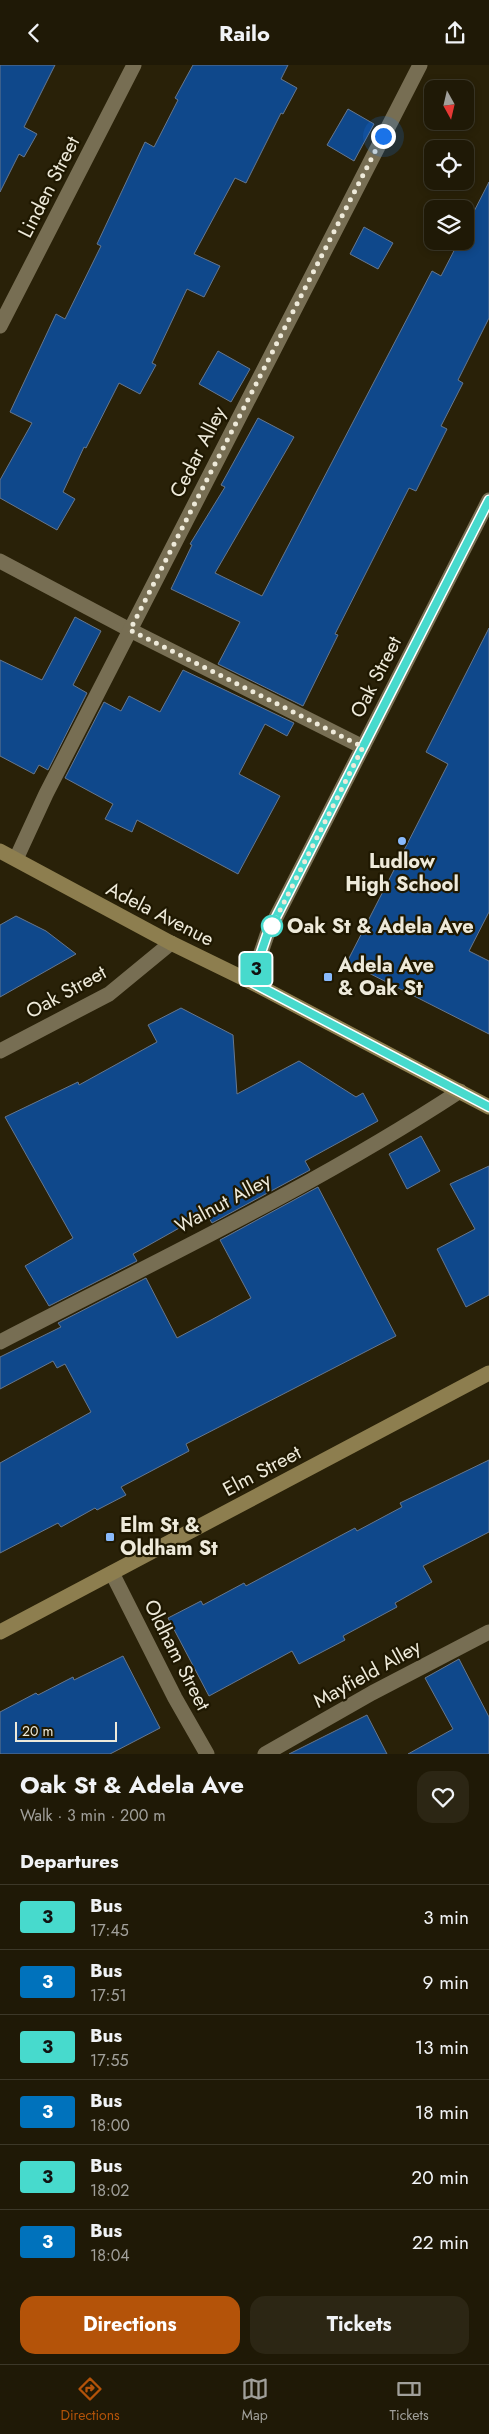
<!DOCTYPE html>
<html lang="en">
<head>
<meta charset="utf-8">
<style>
	body { margin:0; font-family:Jost,sans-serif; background:#2c2614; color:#f1f3f6; height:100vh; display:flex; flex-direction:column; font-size:19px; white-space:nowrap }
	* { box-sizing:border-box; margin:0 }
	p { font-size:16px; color:#a1a09b }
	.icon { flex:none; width:28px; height:28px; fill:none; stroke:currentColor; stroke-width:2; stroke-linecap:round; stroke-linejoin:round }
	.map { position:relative; height:1689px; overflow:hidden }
	.side { display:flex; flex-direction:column; background:#1f1906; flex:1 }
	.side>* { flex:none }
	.badge { padding:0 10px; border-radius:4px; font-size:18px; line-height:32px }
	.needle { width:32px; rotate:172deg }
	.fabs { position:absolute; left:424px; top:15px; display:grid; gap:10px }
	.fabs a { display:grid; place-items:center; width:50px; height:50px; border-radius:10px; background:#1f1906; box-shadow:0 2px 8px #0003,0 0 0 1px #3c3828; font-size:25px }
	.scale { position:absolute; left:15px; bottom:12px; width:102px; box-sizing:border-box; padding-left:5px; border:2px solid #eeeada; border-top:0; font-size:14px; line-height:18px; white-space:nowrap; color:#eeeada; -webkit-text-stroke:4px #1f1801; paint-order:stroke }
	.you { position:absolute; width:25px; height:25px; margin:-12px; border:4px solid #fff; border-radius:50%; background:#1a73e8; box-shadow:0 0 0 8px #1a73e833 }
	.map>.badge { position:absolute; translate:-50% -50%; box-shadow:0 0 0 2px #fff }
	h2 { padding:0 20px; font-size:19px; line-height:45px }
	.round { display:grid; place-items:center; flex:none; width:52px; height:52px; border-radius:15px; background:#2c2614 }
	.headline { display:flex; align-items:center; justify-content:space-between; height:85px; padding:0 20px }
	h1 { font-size:24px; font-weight:700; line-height:38px }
	.cta { display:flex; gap:10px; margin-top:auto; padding:10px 20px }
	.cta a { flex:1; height:58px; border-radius:15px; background:#b45309; color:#fff; font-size:20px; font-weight:700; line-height:58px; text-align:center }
	.cta a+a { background:#2c2614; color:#f1f3f6 }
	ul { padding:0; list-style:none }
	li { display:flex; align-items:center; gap:15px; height:65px; padding:0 20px; border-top:1px solid #3c3828 }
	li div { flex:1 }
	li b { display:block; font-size:19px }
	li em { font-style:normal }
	li .badge { min-width:55px; font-weight:700; text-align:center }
	header { display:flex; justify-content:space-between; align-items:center; height:65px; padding:0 20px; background:#1f1906; font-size:22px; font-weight:700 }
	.tab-bar { display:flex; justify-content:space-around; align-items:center; height:70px; border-top:1px solid #3c3828; background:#1f1906; font-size:14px; color:#a1a09b }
	.tab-bar a { display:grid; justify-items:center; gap:2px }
	.tab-bar .current { color:#b45309 }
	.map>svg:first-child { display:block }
	.building { fill:#0f488b; stroke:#66778e }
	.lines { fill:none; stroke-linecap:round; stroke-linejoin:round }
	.lane { stroke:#776e53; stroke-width:15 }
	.street { stroke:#776e53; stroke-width:15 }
	.secondary { stroke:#8d7e4f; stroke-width:15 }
	.line-casing { stroke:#fff; stroke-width:11 }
	.line { stroke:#47dacd; stroke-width:8 }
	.walk { stroke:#eeeada; stroke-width:5; stroke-dasharray:0 9 }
	.poi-dot { fill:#89bafc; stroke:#1f1801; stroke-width:2 }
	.stop-dot { fill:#fff; stroke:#47dacd; stroke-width:2.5 }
	.labels { text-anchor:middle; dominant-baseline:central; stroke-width:4.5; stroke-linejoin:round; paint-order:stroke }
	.street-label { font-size:20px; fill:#eeeada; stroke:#1f1801 }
	.poi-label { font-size:20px; font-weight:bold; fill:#eeeada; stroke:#1f1801; text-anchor:start }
	.stop-label { font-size:20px; font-weight:bold; fill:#eeeada; stroke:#1f1801; text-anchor:start }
</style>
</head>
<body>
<header><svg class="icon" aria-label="back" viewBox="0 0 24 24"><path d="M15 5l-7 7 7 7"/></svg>Railo<svg class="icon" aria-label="share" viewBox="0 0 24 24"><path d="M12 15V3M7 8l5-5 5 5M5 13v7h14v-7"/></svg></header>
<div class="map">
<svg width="489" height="1689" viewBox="0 0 489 1689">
	<rect width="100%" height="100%" fill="#292108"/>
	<g class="building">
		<polygon points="0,0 55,0 24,62 37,69 24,92 19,89 0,127"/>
		<polygon points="193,0 288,0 281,14 297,23 283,49 281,48 246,118 235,113 194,189 220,201 204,232 187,224 152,298 156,300 140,329 119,318 86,383 84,382 63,427 75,434 57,465 0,433 0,415 32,358 10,347 56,249 65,254 101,181 97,179 145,77 154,82 178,35 175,33"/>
		<polygon points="348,44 374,59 354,96 327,80"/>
		<polygon points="489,117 489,253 458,315 463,318 441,361 447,364 416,426 409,423 335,569 338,570 303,641 218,599 240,557 171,524 192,480 190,479 225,422 221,420 258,353 294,372 215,508 262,531 432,206 441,211 459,176 465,176 465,164"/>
		<polygon points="364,162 393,178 378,204 350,189"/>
		<polygon points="218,286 250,304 231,337 199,319"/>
		<polygon points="75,552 101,566 73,620 87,628 48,705 39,700 34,709 0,691 0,595 42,615"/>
		<polygon points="489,563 489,847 469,886 489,896 489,969 347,897 448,699 426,687"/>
		<polygon points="183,605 294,658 287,671 265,659 239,709 280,731 238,809 137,755 132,767 105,754 113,739 65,713 104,637 121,646 129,631 160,647"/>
		<polygon points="16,851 46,866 76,889 0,932 0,860"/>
		<polygon points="181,943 233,970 237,1029 299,996 356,1032 363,1028 378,1056 305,1096 310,1105 212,1158 206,1148 133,1189 137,1196 49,1241 25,1201 73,1173 5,1052 78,1017 79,1020 157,977 148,960"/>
		<polygon points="421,1071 440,1106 407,1124 389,1089"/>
		<polygon points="489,1101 489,1230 466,1242 437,1184 475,1164 450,1119"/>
		<polygon points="318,1122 396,1271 186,1379 189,1386 121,1422 126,1430 97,1445 95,1443 61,1462 58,1458 0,1488 0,1398 91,1347 65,1299 57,1303 53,1296 0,1324 0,1292 61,1262 58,1258 146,1213 177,1273 211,1255 251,1233 220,1175"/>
		<polygon points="489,1395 489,1467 423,1501 432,1517 395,1538 397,1542 343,1571 345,1575 299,1599 292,1586 209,1631 168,1553 201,1536 203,1540 244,1518 246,1521 355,1463 357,1466 402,1442 400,1438"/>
		<polygon points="123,1591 160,1663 110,1689 0,1689 0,1647 36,1628 38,1630 73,1612 74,1615"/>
		<polygon points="459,1594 489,1652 489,1689 408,1689 453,1664 425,1613"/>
		<polygon points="367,1650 387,1689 289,1689"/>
	</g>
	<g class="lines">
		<g class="lane">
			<polyline points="0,496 130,565 363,682"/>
			<polyline points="16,794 46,729 420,0"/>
			<path d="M0,1277C154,1197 314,1122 460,1026"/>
			<polyline points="265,1689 372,1628 489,1567"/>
		</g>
		<g class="street">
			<polyline points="0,261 134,0"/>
			<polyline points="251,917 267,870 489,435"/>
			<polyline points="0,986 109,929 171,878"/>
			<polyline points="112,1508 175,1633 207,1689"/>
		</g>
		<g class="secondary">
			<polyline points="0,786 171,878 251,917 489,1042"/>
			<polyline points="0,1567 489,1308"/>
		</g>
	</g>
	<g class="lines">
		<g class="line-casing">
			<polyline id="line" points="489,435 267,870 251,917 489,1042"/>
		</g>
		<use href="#line" class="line"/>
		<polyline class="walk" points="272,861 363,682 130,565 383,71"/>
	</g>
	<g class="poi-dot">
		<circle cx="402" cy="776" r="5"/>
		<rect x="323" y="907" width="10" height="10" rx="2.5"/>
		<rect x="105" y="1467" width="10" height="10" rx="2.5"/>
	</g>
	<circle class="stop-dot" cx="272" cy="861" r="10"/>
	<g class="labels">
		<g class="street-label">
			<text transform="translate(49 122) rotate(-63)">Linden Street</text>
			<text transform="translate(198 387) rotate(-63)">Cedar Alley</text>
			<text transform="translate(376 612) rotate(-63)">Oak Street</text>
			<text transform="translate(160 849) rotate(27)">Adela Avenue</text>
			<text transform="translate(66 927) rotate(-29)">Oak Street</text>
			<text transform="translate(223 1138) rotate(-28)">Walnut Alley</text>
			<text transform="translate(262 1406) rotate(-28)">Elm Street</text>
			<text transform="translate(177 1590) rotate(63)">Oldham Street</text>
			<text transform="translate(367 1609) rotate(-29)">Mayfield Alley</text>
		</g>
		<g class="poi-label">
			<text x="402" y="796" text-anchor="middle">Ludlow<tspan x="402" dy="23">High School</tspan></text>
			<text x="338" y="900">Adela Ave<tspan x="338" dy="23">&amp; Oak St</tspan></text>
			<text x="120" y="1460">Elm St &amp;<tspan x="120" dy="23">Oldham St</tspan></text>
		</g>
		<g class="stop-label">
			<text x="287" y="861">Oak St &amp; Adela Ave</text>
		</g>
	</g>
</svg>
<div class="fabs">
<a><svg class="needle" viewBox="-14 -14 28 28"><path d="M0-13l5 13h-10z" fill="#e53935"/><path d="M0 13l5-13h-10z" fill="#a1a09b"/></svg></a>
<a><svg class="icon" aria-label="locate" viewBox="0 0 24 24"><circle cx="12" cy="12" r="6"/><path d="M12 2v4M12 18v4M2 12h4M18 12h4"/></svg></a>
<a><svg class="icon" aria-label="layers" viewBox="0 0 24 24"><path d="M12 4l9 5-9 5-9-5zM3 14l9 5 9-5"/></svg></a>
</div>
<div class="scale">20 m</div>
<div class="you" style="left:383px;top:71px"></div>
<b class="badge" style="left:256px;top:904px;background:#47dacd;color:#111">3</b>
</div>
<section class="side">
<div class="headline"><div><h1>Oak St &amp; Adela Ave</h1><p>Walk · 3 min · 200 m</p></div><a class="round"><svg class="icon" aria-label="heart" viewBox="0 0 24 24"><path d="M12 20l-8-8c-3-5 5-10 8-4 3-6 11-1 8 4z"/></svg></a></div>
<h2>Departures</h2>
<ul>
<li><span class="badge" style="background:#47dacd;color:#111">3</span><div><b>Bus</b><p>17:45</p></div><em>3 min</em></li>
<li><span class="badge" style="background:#0072bc;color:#fff">3</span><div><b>Bus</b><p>17:51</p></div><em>9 min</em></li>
<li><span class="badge" style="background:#47dacd;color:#111">3</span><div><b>Bus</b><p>17:55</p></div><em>13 min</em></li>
<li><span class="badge" style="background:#0072bc;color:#fff">3</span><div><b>Bus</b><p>18:00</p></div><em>18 min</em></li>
<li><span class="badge" style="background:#47dacd;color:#111">3</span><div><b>Bus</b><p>18:02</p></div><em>20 min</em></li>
<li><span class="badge" style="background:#0072bc;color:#fff">3</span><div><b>Bus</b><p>18:04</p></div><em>22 min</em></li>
</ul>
<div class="cta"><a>Directions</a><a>Tickets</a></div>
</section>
<nav class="tab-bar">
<a class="current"><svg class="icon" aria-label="directions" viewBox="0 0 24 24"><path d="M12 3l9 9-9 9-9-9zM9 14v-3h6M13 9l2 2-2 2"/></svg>Directions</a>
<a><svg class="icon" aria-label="map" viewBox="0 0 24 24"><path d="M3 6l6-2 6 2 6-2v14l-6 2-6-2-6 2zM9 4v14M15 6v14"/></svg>Map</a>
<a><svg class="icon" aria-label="tickets" viewBox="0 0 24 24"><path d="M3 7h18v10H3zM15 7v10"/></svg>Tickets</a>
</nav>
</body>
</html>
